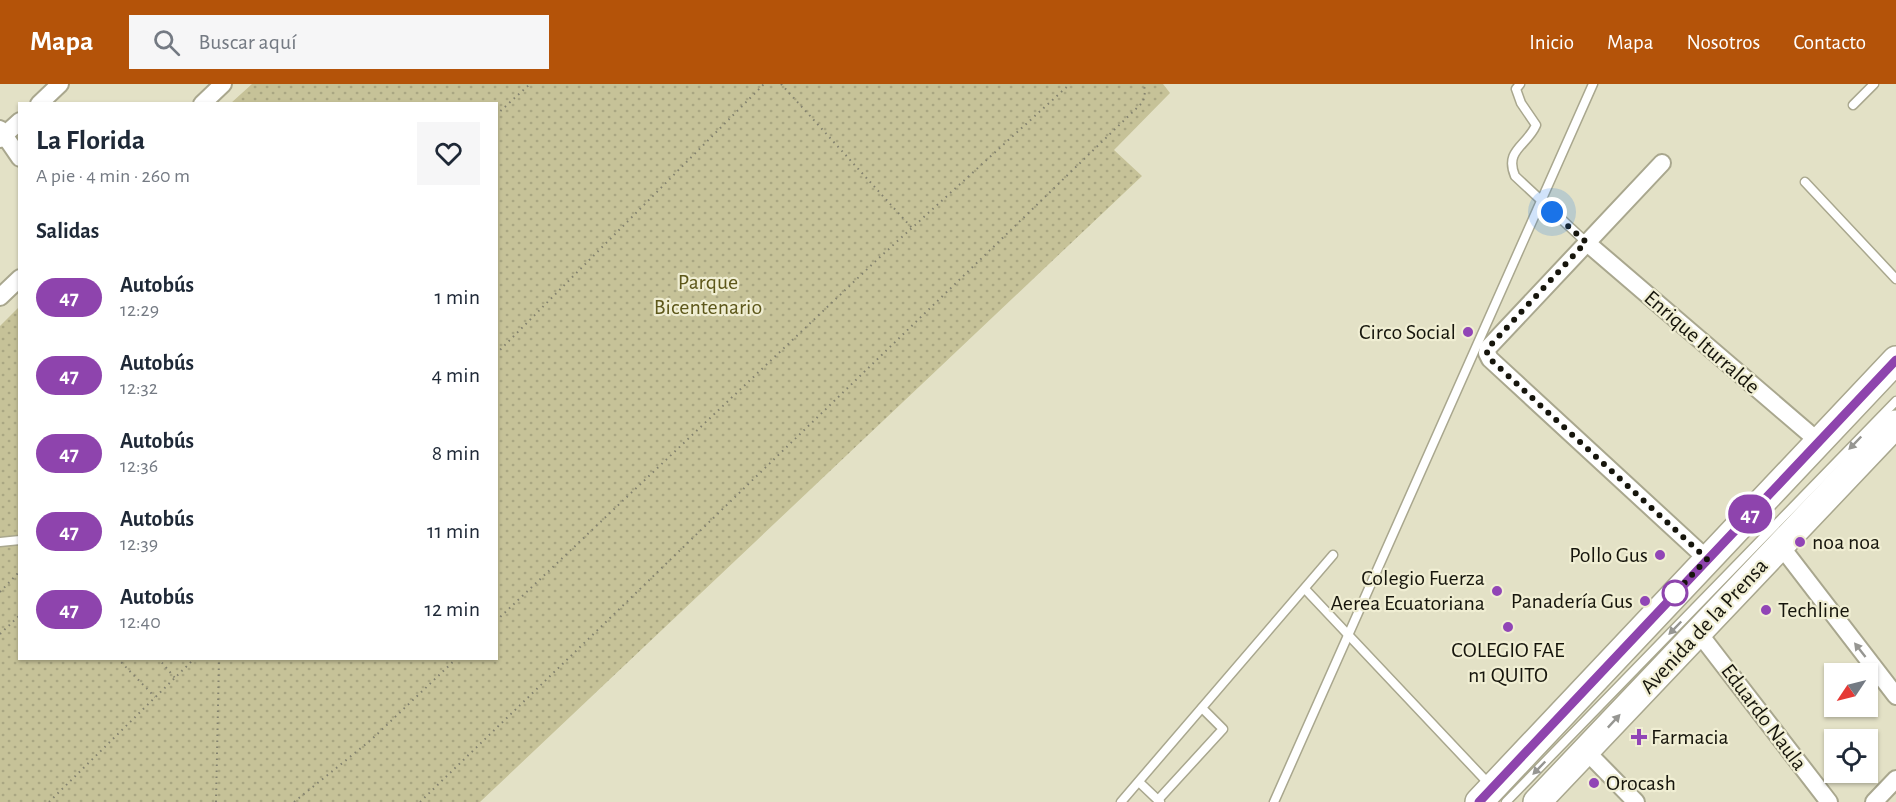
<!DOCTYPE html>
<html lang="es">
<head>
<meta charset="utf-8">
<style>
	body { margin:0; font-family:"Alegreya Sans",sans-serif; background:#f6f6f7; color:#1f2937; height:100vh; display:flex; flex-direction:column; font-size:22px; white-space:nowrap }
	* { box-sizing:border-box; margin:0 }
	p { font-size:20px; color:#747a83 }
	.icon { flex:none; width:33px; height:33px; fill:none; stroke:currentColor; stroke-width:2; stroke-linecap:round; stroke-linejoin:round }
	.map { position:relative; flex:1; overflow:hidden }
	.drawer { position:absolute; left:18px; top:18px; width:480px; height:558px; display:flex; flex-direction:column; background:#fff; border-radius:0px; box-shadow:0 2px 4px #0004 }
	.drawer>* { flex:none }
	.badge { padding:0 12px; border-radius:20px; font-size:21px; line-height:39px }
	.needle { width:39px; rotate:235deg }
	.fabs { position:absolute; left:1824px; top:579px; display:grid; gap:12px }
	.fabs a { display:grid; place-items:center; width:54px; height:54px; border-radius:0px; background:#fff; box-shadow:0 2px 4px #0004; font-size:30px }
	.you { position:absolute; width:30px; height:30px; margin:-15px; border:4px solid #fff; border-radius:50%; background:#1a73e8; box-shadow:0 0 0 9px #1a73e833 }
	.map>.badge { position:absolute; translate:-50% -50%; box-shadow:0 0 0 3px #fff }
	h2 { padding:0 18px; font-size:22px; line-height:54px }
	.round { display:grid; place-items:center; flex:none; width:63px; height:63px; border-radius:0px; background:#f6f6f7 }
	.overview { display:flex; align-items:center; justify-content:space-between; height:102px; padding:0 18px }
	h1 { font-size:28px; font-weight:700; line-height:45px }
	ul { padding:0; list-style:none }
	li { display:flex; align-items:center; gap:18px; height:78px; padding:0 18px }
	li div { flex:1 }
	li b { display:block; font-size:22px }
	li em { font-style:normal }
	li .badge { min-width:66px; font-weight:700; text-align:center }
	header { display:flex; align-items:center; gap:36px; box-sizing:border-box; height:84px; padding:0 30px; background:#b45309; color:#fff }
	header strong { font-size:28px }
	nav { display:flex; gap:33px; margin-inline-start:auto; font-size:21px }
	.search { width:420px; height:54px; background:#f6f6f7; display:flex; align-items:center; gap:15px; box-sizing:border-box; padding:0 21px; border-radius:0px; color:#747a83; font-size:22px }
	.map>svg:first-child { display:block }
	.park { fill:url(#park-dots) }
	.lines { fill:none; stroke-linecap:round; stroke-linejoin:round }
	.service-casing { stroke:#a9a78e; stroke-width:11 }
	.minor-casing { stroke:#a9a78e; stroke-width:20 }
	.primary-casing { stroke:#a9a78e; stroke-width:30 }
	.path { stroke:#82816e; stroke-width:2; stroke-dasharray:1.5 4.5; stroke-linecap:butt }
	.service { stroke:#fff; stroke-width:8 }
	.minor { stroke:#fff; stroke-width:16 }
	.primary { stroke:#fff; stroke-width:27 }
	.oneway { fill:#969692 }
	.line-casing { stroke:#fff; stroke-width:14 }
	.line { stroke:#8e44ad; stroke-width:9 }
	.walk { stroke:#16150c; stroke-width:6; stroke-dasharray:0 10.8 }
	.poi-dot { fill:#9145b6; stroke:#f0eed3; stroke-width:2 }
	.stop-dot { fill:#fff; stroke:#8e44ad; stroke-width:3 }
	.labels { text-anchor:middle; dominant-baseline:central; stroke-width:4.5; stroke-linejoin:round; paint-order:stroke }
	.park-label { font-size:22px; fill:#5d571a; stroke:#f0eed3 }
	.poi-label { font-size:22px; fill:#16150c; stroke:#f0eed3; text-anchor:end }
	.street-label { font-size:22px; fill:#16150c; stroke:#f0eed3 }
</style>
</head>
<body>
<header>
<strong>Mapa</strong>
<div class="search"><svg class="icon" aria-label="search" viewBox="0 0 24 24"><circle cx="10" cy="10" r="6"/><path d="M15 15l6 6"/></svg>Buscar aquí</div>
<nav><a>Inicio</a><a>Mapa</a><a>Nosotros</a><a>Contacto</a></nav>
</header>
<div class="map">
<svg width="1896" height="718" viewBox="0 0 1896 718">
	<defs>
		<pattern id="park-dots" width="8" height="8" patternUnits="userSpaceOnUse" patternTransform="scale(1.5)"><rect width="8" height="8" fill="#c6c298"/><path d="M2 2h.1M6 6h.1" fill="none" stroke="#a9a682" stroke-width="1.8" stroke-linecap="round"/></pattern>
	</defs>
	<rect width="100%" height="100%" fill="#e3e1c6"/>
	<polygon class="park" points="252,0 1163,0 1170,9 1114,66 1142,92 480,718 0,718 0,242 19,223 20,574 496,574 496,20 231,19"/>
	<g class="lines">
		<g class="service-casing">
			<g id="service">
				<path d="M1520,0L1516,5L1521,19L1536,41C1527,62 1504,66 1515,92L1586,158"/>
				<polyline points="1853,21 1874,0"/>
				<polyline points="1805,98 1896,195"/>
				<polyline points="0,458 20,456"/>
				<polyline points="1305,505 1490,701"/>
				<polyline points="1139,698 1160,718"/>
				<polyline points="1158,716 1223,645 1202,624"/>
				<polyline points="1121,718 1333,471"/>
				<polyline points="1274,718 1593,0"/>
				<polyline points="1506,718 1896,317"/>
			</g>
		</g>
		<g class="minor-casing">
			<g id="minor">
				<polyline points="39,20 60,0"/>
				<polyline points="202,20 223,0"/>
				<polyline points="0,45 20,74"/>
				<polyline points="0,55 20,37"/>
				<polyline points="1662,79 1488,264 1487,269 1490,275 1707,475"/>
				<polyline points="1586,158 1818,357"/>
				<polyline points="0,213 20,194"/>
				<polyline points="1780,461 1896,612"/>
				<polyline points="1698,548 1829,718"/>
				<polyline points="1586,667 1636,718"/>
				<polyline points="1874,718 1896,695"/>
			</g>
		</g>
		<g class="primary-casing">
			<g id="primary">
				<polyline points="1479,718 1896,276"/>
				<polyline points="1537,718 1896,340"/>
			</g>
		</g>
		<g class="path">
			<polyline points="781,0 912,144"/>
			<polyline points="496,31 530,0"/>
			<polyline points="496,270 764,0"/>
			<polyline points="0,508 20,487"/>
			<polyline points="496,537 880,173 1070,0"/>
			<polyline points="0,550 20,531"/>
			<polyline points="117,574 155,613"/>
			<polyline points="158,574 175,594"/>
			<polyline points="49,718 195,574"/>
			<polyline points="216,718 219,574"/>
			<polyline points="294,718 371,656 457,574"/>
			<polyline points="420,718 1143,18 1145,8 1144,0"/>
		</g>
		<use href="#service" class="service"/>
		<use href="#minor" class="minor"/>
		<use href="#primary" class="primary"/>
	</g>
	<defs><path id="oneway-solid" d="M-6-.8H1V-3.2L6.5 0L1 3.2V.8H-6Z" transform="scale(1.5)"/></defs>
	<g class="oneway">
		<use href="#oneway-solid" transform="translate(1855 359) rotate(134)"/>
		<use href="#oneway-solid" transform="translate(1675 544) rotate(134)"/>
		<use href="#oneway-solid" transform="translate(1860 566) rotate(-128)"/>
		<use href="#oneway-solid" transform="translate(1614 637) rotate(-47)"/>
		<use href="#oneway-solid" transform="translate(1539 684) rotate(134)"/>
	</g>
	<g class="lines">
		<g class="line-casing">
			<polyline id="line" points="1479,718 1896,276"/>
		</g>
		<use href="#line" class="line"/>
		<polyline class="walk" points="1552,128 1586,158 1488,264 1487,269 1490,275 1707,475 1675,509"/>
	</g>
	<g class="poi-dot">
		<circle cx="1468" cy="248" r="6"/>
		<circle cx="1800" cy="458" r="6"/>
		<circle cx="1660" cy="471" r="6"/>
		<circle cx="1497" cy="507" r="6"/>
		<circle cx="1645" cy="517" r="6"/>
		<circle cx="1766" cy="526" r="6"/>
		<circle cx="1508" cy="543" r="6"/>
		<path d="M1636 644h6v6h6v6h-6v6h-6v-6h-6v-6h6z"/>
		<circle cx="1594" cy="699" r="6"/>
	</g>
	<circle class="stop-dot" cx="1675" cy="509" r="12"/>
	<g class="labels">
		<g class="park-label">
			<text x="708" y="198">Parque<tspan x="708" dy="25">Bicentenario</tspan></text>
		</g>
		<g class="poi-label">
			<text x="1456" y="248">Circo Social</text>
			<text x="1812" y="458" text-anchor="start">noa noa</text>
			<text x="1648" y="471">Pollo Gus</text>
			<text x="1485" y="494">Colegio Fuerza<tspan x="1485" dy="25">Aerea Ecuatoriana</tspan></text>
			<text x="1633" y="517">Panadería Gus</text>
			<text x="1778" y="526" text-anchor="start">Techline</text>
			<text x="1508" y="566" text-anchor="middle">COLEGIO FAE<tspan x="1508" dy="25">n1 QUITO</tspan></text>
			<text x="1651" y="653" text-anchor="start">Farmacia</text>
			<text x="1606" y="699" text-anchor="start">Orocash</text>
		</g>
		<g class="street-label">
			<text transform="translate(1702 258) rotate(41)">Enrique Iturralde</text>
			<text transform="translate(1704 542) rotate(-47)">Avenida de la Prensa</text>
			<text transform="translate(1764 633) rotate(53)">Eduardo Naula</text>
		</g>
	</g>
</svg>
<div class="fabs">
<a><svg class="needle" viewBox="-14 -14 28 28"><path d="M0-13l5 13h-10z" fill="#e53935"/><path d="M0 13l5-13h-10z" fill="#747a83"/></svg></a>
<a><svg class="icon" aria-label="locate" viewBox="0 0 24 24"><circle cx="12" cy="12" r="6"/><path d="M12 2v4M12 18v4M2 12h4M18 12h4"/></svg></a>
</div>
<div class="you" style="left:1552px;top:128px"></div>
<b class="badge" style="left:1750px;top:430px;background:#8e44ad;color:#fff">47</b>
<section class="drawer">
<div class="overview"><div><h1>La Florida</h1><p>A pie · 4 min · 260 m</p></div><a class="round"><svg class="icon" aria-label="heart" viewBox="0 0 24 24"><path d="M12 20l-8-8c-3-5 5-10 8-4 3-6 11-1 8 4z"/></svg></a></div>
<h2>Salidas</h2>
<ul>
<li><span class="badge" style="background:#8e44ad;color:#fff">47</span><div><b>Autobús</b><p>12:29</p></div><em>1 min</em></li>
<li><span class="badge" style="background:#8e44ad;color:#fff">47</span><div><b>Autobús</b><p>12:32</p></div><em>4 min</em></li>
<li><span class="badge" style="background:#8e44ad;color:#fff">47</span><div><b>Autobús</b><p>12:36</p></div><em>8 min</em></li>
<li><span class="badge" style="background:#8e44ad;color:#fff">47</span><div><b>Autobús</b><p>12:39</p></div><em>11 min</em></li>
<li><span class="badge" style="background:#8e44ad;color:#fff">47</span><div><b>Autobús</b><p>12:40</p></div><em>12 min</em></li>
</ul>
</section>
</div>
</body>
</html>
